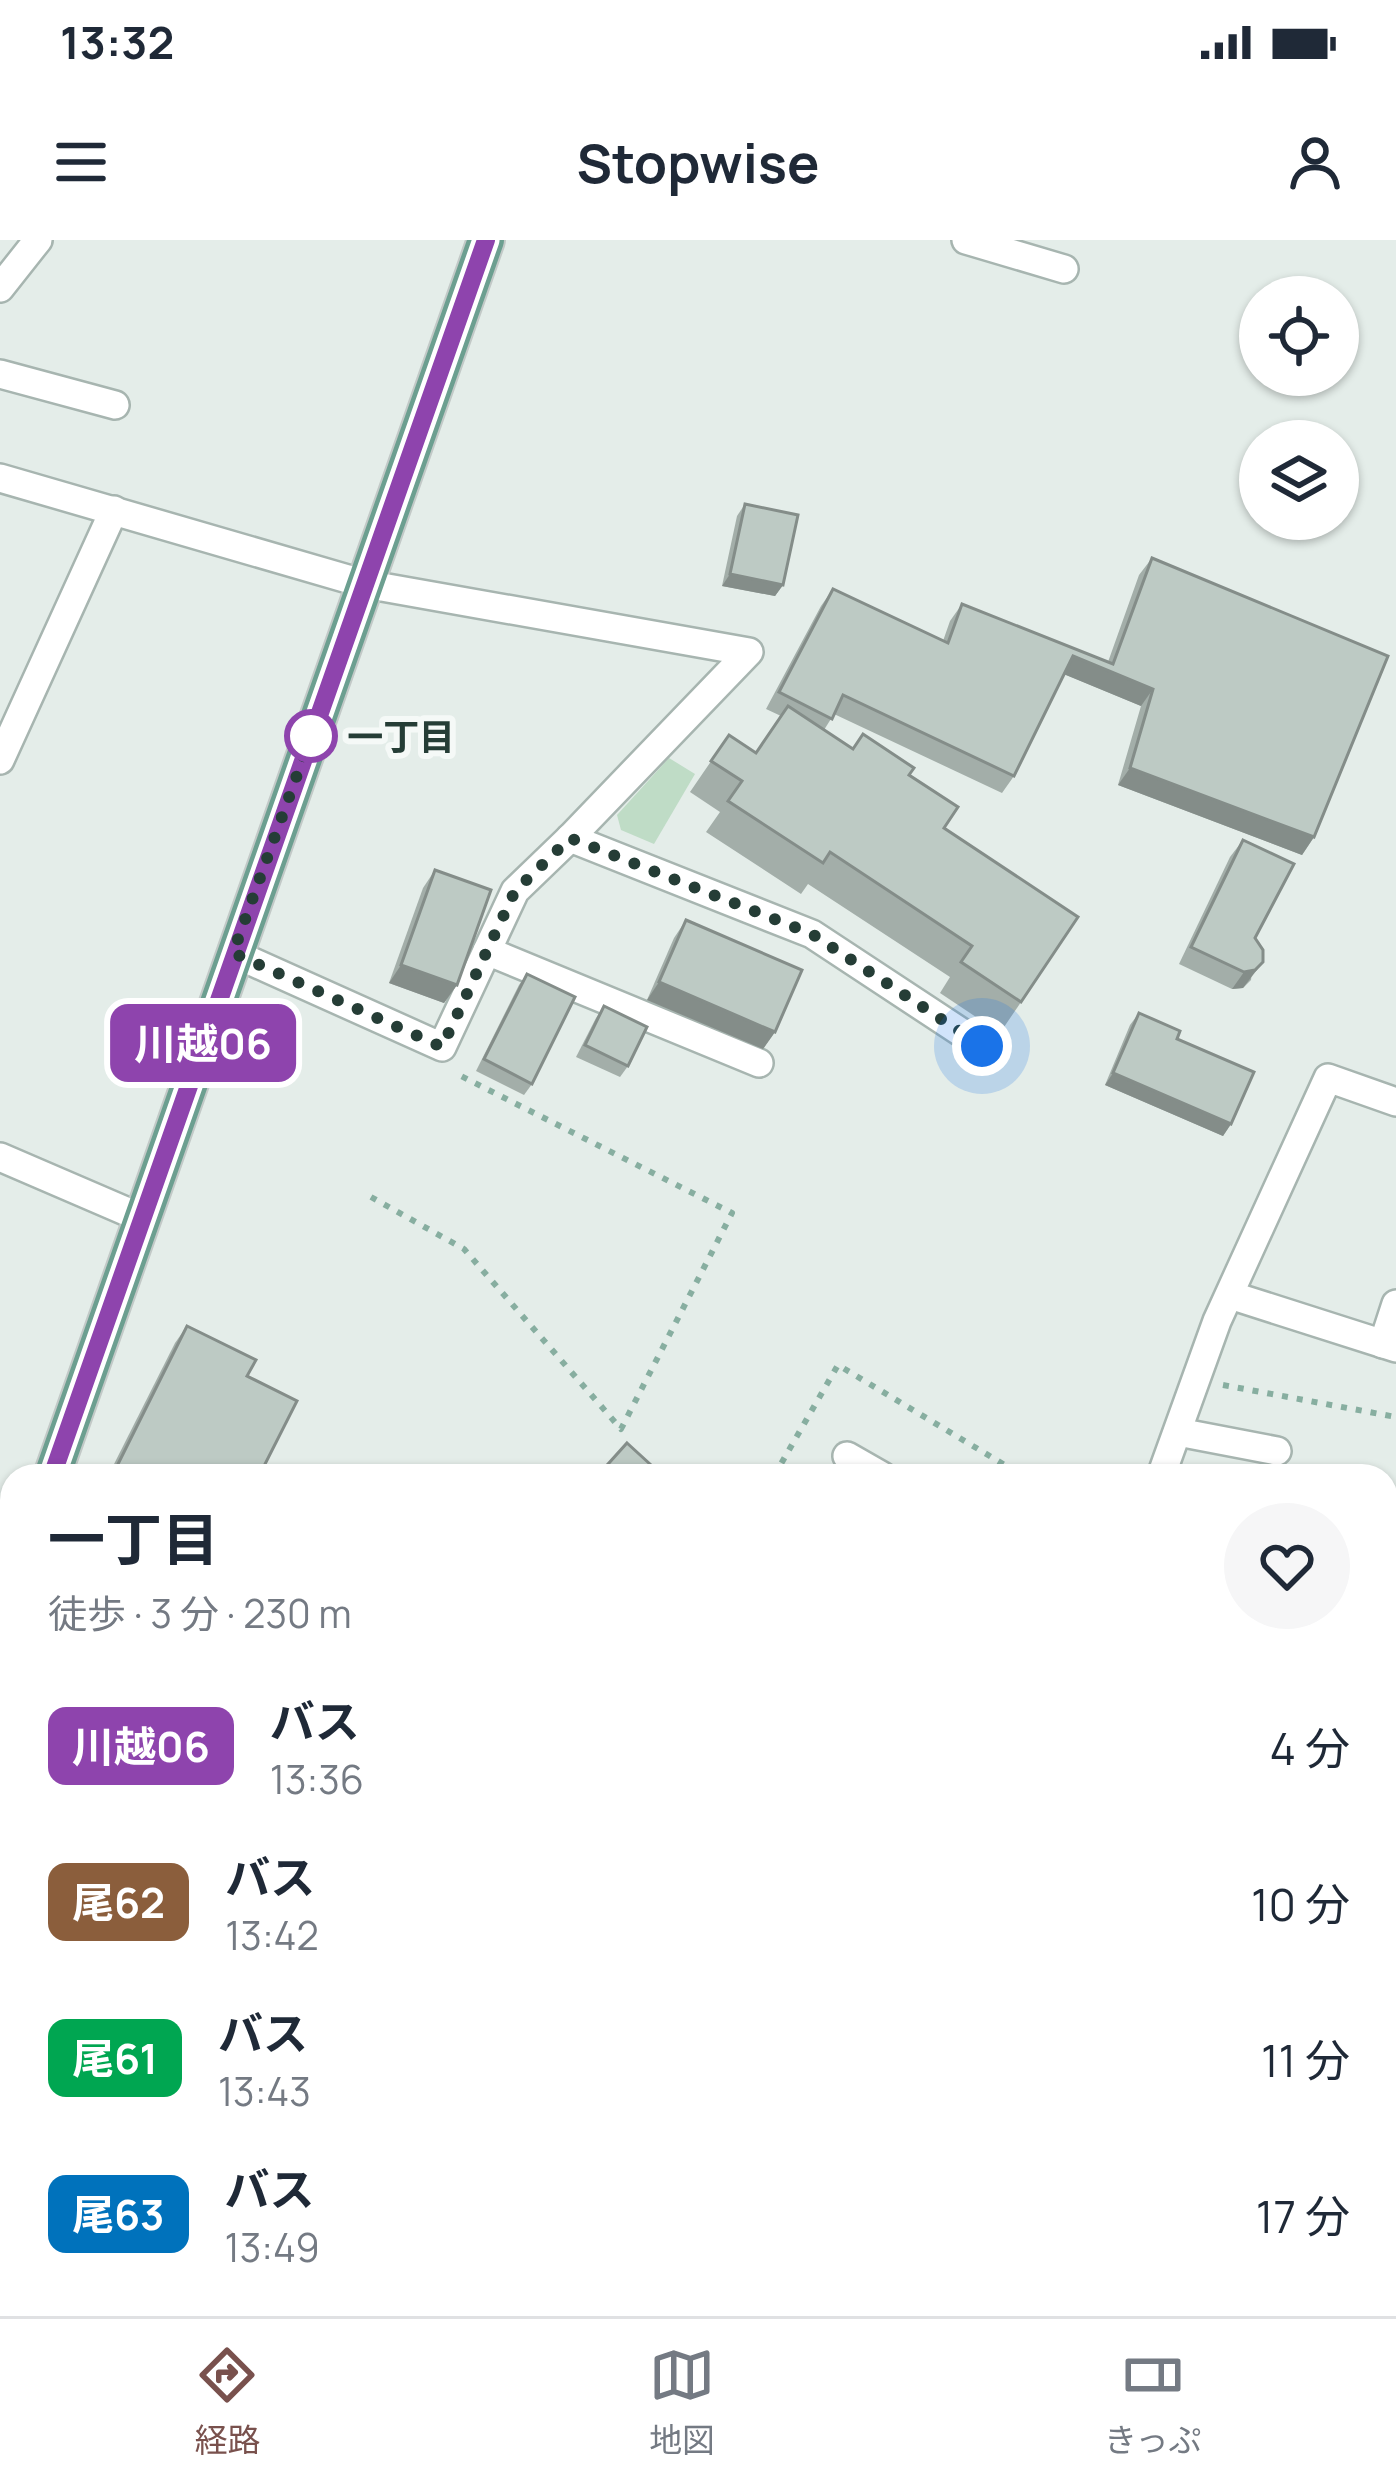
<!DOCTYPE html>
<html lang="ja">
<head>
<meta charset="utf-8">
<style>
	body { margin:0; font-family:Manrope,"Noto Sans JP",sans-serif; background:#f6f6f7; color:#1f2937; height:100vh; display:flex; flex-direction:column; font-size:45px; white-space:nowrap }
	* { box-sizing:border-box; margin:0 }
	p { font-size:39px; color:#747a83 }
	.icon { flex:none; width:66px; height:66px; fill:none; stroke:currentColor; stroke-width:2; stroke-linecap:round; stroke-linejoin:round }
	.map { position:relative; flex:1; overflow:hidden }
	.drawer { position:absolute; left:0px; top:1224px; width:1398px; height:852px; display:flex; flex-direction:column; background:#fff; border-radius:36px 36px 0 0; box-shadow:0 3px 9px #0004 }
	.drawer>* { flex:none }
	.badge { padding:0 24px; border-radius:18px; font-size:42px; line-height:78px }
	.controls { position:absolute; left:1239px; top:36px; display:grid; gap:24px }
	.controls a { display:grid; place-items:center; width:120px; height:120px; border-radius:50%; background:#fff; box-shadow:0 3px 9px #0004; font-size:60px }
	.you { position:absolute; width:60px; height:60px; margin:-30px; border:9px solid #fff; border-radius:50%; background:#1a73e8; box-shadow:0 0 0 18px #1a73e833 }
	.map>.badge { position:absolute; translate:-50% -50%; box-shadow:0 0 0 6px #fff }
	.round { display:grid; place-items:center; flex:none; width:126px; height:126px; border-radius:63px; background:#f6f6f7 }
	.summary { display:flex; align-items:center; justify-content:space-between; height:204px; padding:0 48px }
	h1 { font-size:57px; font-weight:700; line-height:90px }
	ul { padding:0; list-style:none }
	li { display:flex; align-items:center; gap:36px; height:156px; padding:0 48px }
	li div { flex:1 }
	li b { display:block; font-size:45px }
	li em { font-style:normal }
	li .badge { min-width:132px; font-weight:700; text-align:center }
	.status { display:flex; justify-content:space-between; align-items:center; height:84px; padding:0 60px; background:#fff; direction:ltr }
	.status svg { height:33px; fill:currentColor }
	header { display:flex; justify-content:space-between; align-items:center; height:156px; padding:0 48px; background:#fff; font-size:54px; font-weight:700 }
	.tab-bar { display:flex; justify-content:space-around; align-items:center; height:168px; border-top:3px solid #e0e1e3; background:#fff; font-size:33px; color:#747a83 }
	.tab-bar a { display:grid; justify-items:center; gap:6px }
	.tab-bar .on { color:#79514d }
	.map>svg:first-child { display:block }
	.green { fill:#bfdcc6 }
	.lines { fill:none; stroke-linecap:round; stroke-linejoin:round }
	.street-casing { stroke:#a7b5b0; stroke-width:32 }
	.primary-casing { stroke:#c2c9c7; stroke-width:40 }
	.path { stroke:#87aea0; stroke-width:6; stroke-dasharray:6 9; stroke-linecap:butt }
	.street { stroke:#fff; stroke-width:27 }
	.primary { stroke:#6c9f90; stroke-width:36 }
	.wall { fill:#a3aea9 }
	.shaded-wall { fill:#848d89 }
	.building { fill:#bdcac4; stroke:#848d89; stroke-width:3 }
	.line-casing { stroke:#fff; stroke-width:27 }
	.line { stroke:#8e44ad; stroke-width:18 }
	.walk { stroke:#253d36; stroke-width:12; stroke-dasharray:0 21.6 }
	.stop-dot { fill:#fff; stroke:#8e44ad; stroke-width:6 }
	.labels { text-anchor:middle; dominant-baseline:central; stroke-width:12; stroke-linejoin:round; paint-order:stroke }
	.stop-label { font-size:36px; font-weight:bold; fill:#253d36; stroke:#f5f9f7; text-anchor:start }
</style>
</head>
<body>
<div class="status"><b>13:32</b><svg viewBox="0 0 49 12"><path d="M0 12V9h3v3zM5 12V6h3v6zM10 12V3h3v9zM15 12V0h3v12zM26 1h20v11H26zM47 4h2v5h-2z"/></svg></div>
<header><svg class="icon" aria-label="menu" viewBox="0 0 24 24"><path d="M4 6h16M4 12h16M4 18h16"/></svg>Stopwise<svg class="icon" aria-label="person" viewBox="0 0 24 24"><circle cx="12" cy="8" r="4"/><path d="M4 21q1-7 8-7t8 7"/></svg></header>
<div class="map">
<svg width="1396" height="2076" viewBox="0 0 1396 2076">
	<rect width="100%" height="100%" fill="#e4ede9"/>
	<polygon class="green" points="669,518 695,534 654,604 621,590 617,575"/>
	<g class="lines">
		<g class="street-casing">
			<g id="street">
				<polyline points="966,0 1064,29"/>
				<polyline points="0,48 38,0"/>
				<polyline points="0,134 115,165"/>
				<polyline points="0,238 365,344 749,412 570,598 515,651 442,807 233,713"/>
				<polyline points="0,520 114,270"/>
				<polyline points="570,598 812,694 982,806"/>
				<polyline points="487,711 759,823"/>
				<polyline points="0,917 144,979"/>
				<polyline points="1230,1055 1396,1108"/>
				<polyline points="1383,1104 1396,1064"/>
				<polyline points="1178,1192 1277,1211"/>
				<polyline points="847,1216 882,1236"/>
				<polyline points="1161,1236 1217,1081 1328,838 1396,862"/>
				<polyline points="1386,1343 1396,1344"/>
				<polyline points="1386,1726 1396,1636"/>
				<polyline points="1386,1844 1396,1845"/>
				<polyline points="203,2064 203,2076"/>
				<polyline points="1137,2064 1138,2076"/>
				<polyline points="65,2076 68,2064"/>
				<polyline points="482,2076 531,2064"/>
			</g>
		</g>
		<g class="primary-casing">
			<g id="primary">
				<polyline points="52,1236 486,0"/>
				<polyline points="0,1380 12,1347"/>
			</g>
		</g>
		<g class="path">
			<polyline points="371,957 464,1009 621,1189 732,973 457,834"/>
			<polyline points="1223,1145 1396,1177"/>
			<polyline points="774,1236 838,1125 1023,1236"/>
		</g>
		<use href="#street" class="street"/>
		<use href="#primary" class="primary"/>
	</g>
	<g class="wall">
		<polygon points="745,264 783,345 775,356 722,346 737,276"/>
		<polygon points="1152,318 1314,597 1302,615 1118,545 1141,466 1064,434 1014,536 1002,553 834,474 824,490 853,509 909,535 944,588 1021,762 1000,793 940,753 950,737 808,644 801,654 706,592 720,572 690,552 729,495 755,513 781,476 766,469 821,366 833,349 943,401 950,381 962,364 1108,422 1139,335"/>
		<polygon points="1243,600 1255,698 1251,740 1243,748 1232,749 1179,724 1230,617"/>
		<polygon points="435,630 457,745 444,763 389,743 423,648"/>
		<polygon points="686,680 775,792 763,809 647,760 674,698"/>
		<polygon points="527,734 532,844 524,855 476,831 519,745"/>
		<polygon points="604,766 628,826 620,837 576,817 596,778"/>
		<polygon points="1139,773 1177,799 1231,884 1223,896 1105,845 1130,785"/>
		<polygon points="187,1086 247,1136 259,1236 108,1236 175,1103"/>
	</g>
	<g class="shaded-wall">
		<polygon points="730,334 783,345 775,356 722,346"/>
		<polygon points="1073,416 1153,449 1141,466 1061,433"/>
		<polygon points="1130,528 1314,597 1302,615 1118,545"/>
		<polygon points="1263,722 1243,748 1232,749 1244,732"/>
		<polygon points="401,725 457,745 444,763 389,743"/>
		<polygon points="659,742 775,792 763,809 647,760"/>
		<polygon points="1113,833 1231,884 1223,896 1105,845"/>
	</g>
	<g class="building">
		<polygon points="745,264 798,275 783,345 730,334"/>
		<polygon points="1152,318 1388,416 1314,597 1130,528 1153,449 1073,416 1014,536 843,455 832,479 779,452 833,349 948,403 962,364 1113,424"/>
		<polygon points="788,466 853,509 863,494 914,528 909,535 958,567 944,588 1078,677 1021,762 961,722 972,706 830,612 823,623 728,561 742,541 711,521 729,495 756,513"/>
		<polygon points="1243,600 1294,624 1255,698 1263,710 1263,722 1255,730 1244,732 1191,707"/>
		<polygon points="435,630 491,650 457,745 401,725"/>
		<polygon points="686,680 802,730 775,792 659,742"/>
		<polygon points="527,734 575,757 532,844 484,819"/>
		<polygon points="604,766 647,787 628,826 585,805"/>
		<polygon points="1139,773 1180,791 1177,799 1254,832 1231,884 1113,833"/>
		<polygon points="187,1086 256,1120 247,1136 297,1161 259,1236 137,1236 117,1226"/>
		<polygon points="627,1203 663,1236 602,1236 600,1233"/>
		<polygon points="0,2038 12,2043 12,2064 26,2064 22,2076 14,2074 13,2076 0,2076"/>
	</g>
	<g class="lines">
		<g class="line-casing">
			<polyline id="line" points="52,1236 486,0"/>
		</g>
		<use href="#line" class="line"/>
		<polyline class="walk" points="311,496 233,713 442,807 515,651 570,598 812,694 982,806"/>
	</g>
	<circle class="stop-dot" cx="311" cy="496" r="24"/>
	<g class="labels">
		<g class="stop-label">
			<text x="347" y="496">一丁目</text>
		</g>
	</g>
</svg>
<div class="controls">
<a><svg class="icon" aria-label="locate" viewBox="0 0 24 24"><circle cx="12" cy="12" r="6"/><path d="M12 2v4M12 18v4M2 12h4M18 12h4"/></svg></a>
<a><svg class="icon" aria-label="layers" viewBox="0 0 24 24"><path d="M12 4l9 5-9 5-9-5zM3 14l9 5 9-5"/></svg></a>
</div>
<div class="you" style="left:982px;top:806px"></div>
<b class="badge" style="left:203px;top:803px;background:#8e44ad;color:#fff">川越06</b>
<section class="drawer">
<div class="summary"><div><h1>一丁目</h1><p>徒歩 · 3 分 · 230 m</p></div><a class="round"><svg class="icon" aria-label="heart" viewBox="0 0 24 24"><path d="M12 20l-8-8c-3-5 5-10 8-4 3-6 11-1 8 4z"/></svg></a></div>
<ul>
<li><span class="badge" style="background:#8e44ad;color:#fff">川越06</span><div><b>バス</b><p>13:36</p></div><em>4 分</em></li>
<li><span class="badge" style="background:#8b5e3c;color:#fff">尾62</span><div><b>バス</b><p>13:42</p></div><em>10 分</em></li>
<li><span class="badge" style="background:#00a651;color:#fff">尾61</span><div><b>バス</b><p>13:43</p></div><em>11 分</em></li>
<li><span class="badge" style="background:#0072bc;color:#fff">尾63</span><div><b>バス</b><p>13:49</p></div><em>17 分</em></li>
</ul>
</section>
</div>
<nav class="tab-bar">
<a class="on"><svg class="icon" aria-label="directions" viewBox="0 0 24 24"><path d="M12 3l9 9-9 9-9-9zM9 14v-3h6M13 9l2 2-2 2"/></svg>経路</a>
<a><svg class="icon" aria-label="map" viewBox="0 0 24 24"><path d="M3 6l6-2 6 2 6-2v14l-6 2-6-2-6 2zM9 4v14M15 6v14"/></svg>地図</a>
<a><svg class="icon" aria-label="tickets" viewBox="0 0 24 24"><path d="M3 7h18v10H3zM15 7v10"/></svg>きっぷ</a>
</nav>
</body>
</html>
